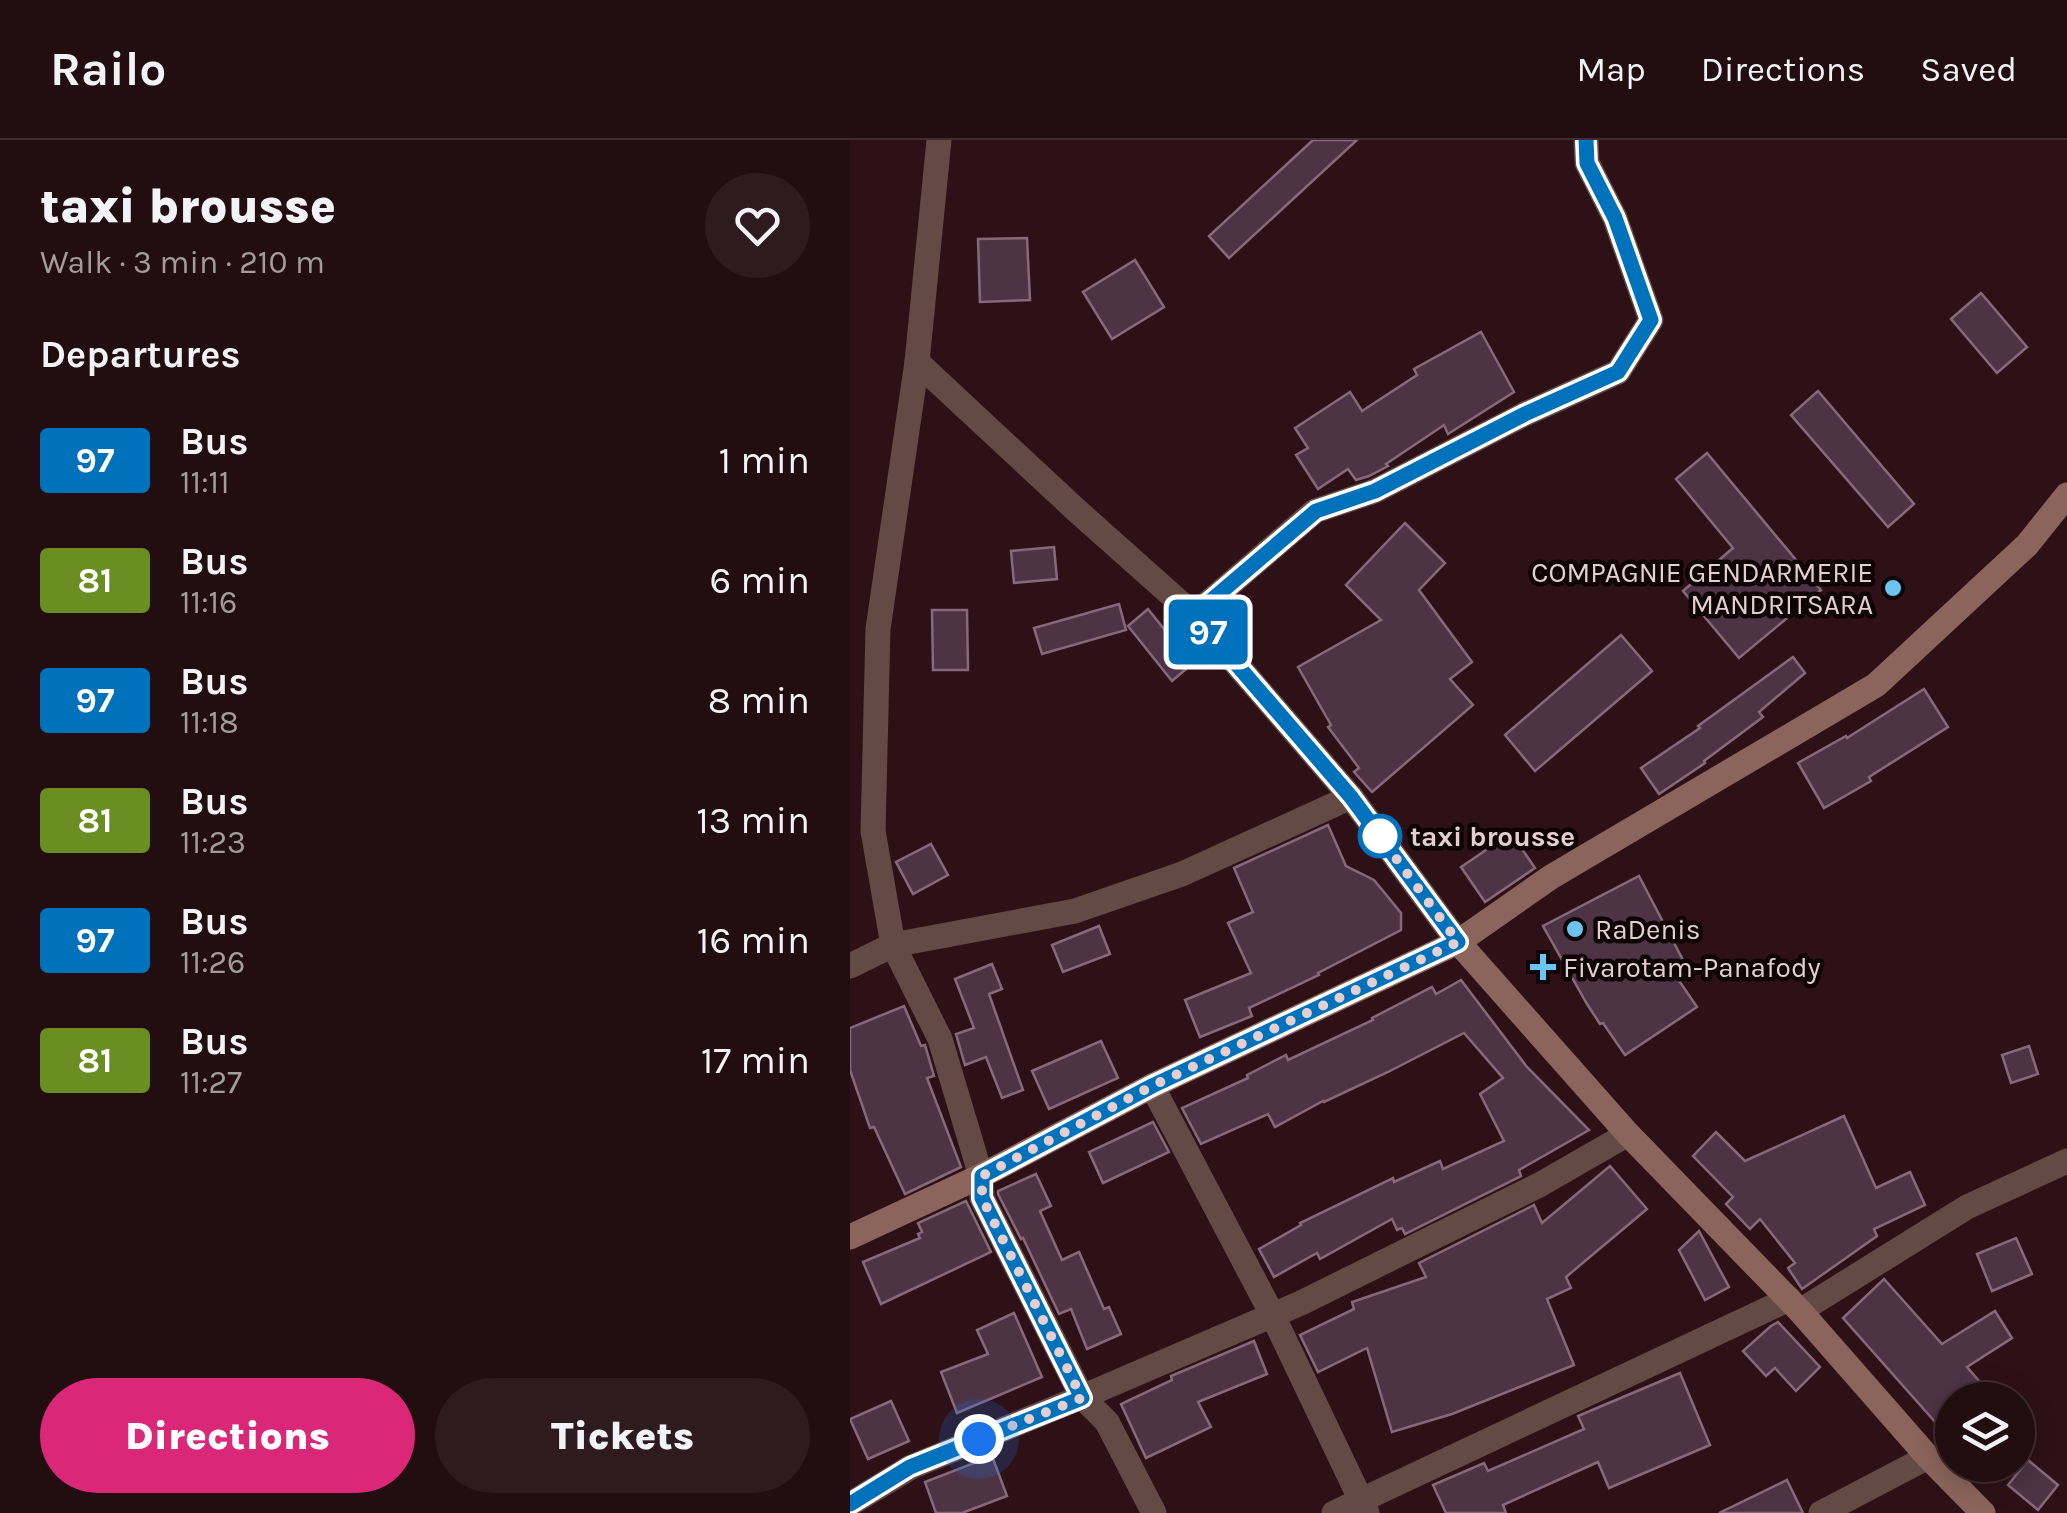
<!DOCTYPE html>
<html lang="en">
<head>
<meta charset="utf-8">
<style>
	body { margin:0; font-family:Karla,sans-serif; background:#2e1b1f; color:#f1f3f6; height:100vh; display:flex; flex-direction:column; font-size:38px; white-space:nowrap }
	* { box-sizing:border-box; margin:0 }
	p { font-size:32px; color:#a29c9f }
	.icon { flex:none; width:55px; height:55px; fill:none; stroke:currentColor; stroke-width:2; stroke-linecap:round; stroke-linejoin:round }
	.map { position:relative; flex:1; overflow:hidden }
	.panel { display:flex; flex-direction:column; background:#220d11; width:850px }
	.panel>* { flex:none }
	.badge { padding:0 20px; border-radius:8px; font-size:35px; line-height:65px }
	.controls { position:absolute; left:1085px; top:1242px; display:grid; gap:20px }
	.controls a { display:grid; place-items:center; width:100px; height:100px; border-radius:50%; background:#220d11; box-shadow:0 5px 25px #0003,0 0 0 2px #3f2d31; font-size:50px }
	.you { position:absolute; width:50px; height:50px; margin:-25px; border:8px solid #fff; border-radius:50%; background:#1a73e8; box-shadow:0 0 0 15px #1a73e833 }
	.map>.badge { position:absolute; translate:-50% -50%; box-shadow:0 0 0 5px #fff }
	h2 { padding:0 40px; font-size:38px; line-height:90px }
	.round { display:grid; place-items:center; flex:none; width:105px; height:105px; border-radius:52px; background:#2e1b1f }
	.summary { display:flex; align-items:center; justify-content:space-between; height:170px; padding:0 40px }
	h1 { font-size:48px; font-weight:800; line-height:75px }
	.primary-button { display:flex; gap:20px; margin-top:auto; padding:20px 40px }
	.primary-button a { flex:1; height:115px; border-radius:60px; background:#db2777; color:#fff; font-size:40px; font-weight:800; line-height:115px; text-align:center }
	.primary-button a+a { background:#2e1b1f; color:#f1f3f6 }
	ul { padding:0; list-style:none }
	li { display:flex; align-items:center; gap:30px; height:120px; padding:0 40px }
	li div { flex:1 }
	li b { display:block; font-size:38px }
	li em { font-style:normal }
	li .badge { min-width:110px; font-weight:700; text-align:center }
	header { display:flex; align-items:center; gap:60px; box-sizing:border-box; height:140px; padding:0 50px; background:#220d11; border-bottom:2px solid #3f2d31 }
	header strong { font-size:48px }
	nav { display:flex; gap:55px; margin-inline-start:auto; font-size:35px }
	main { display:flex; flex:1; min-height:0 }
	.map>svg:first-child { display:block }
	.building { fill:#4e3345; stroke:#88697c; stroke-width:2.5 }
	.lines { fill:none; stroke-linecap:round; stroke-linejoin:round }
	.street { stroke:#634a44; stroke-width:25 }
	.secondary { stroke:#8b655b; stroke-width:25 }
	.line-casing { stroke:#fff; stroke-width:22 }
	.line { stroke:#0072bc; stroke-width:15 }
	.walk { stroke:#e3ced1; stroke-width:10; stroke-dasharray:0 18 }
	.poi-dot { fill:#6bc3f2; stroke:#0e0305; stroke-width:4 }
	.stop-dot { fill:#fff; stroke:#0072bc; stroke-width:5 }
	.labels { text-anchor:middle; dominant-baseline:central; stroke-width:9; stroke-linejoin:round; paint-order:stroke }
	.poi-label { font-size:28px; fill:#e3ced1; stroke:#0e0305; text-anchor:start }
	.stop-label { font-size:28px; font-weight:bold; fill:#e3ced1; stroke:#0e0305; text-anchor:start }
</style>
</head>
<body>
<header>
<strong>Railo</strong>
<nav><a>Map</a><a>Directions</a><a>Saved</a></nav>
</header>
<main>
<section class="panel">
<div class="summary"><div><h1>taxi brousse</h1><p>Walk · 3 min · 210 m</p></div><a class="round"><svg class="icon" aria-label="heart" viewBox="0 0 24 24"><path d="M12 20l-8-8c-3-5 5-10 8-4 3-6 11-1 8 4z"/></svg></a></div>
<h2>Departures</h2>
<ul>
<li><span class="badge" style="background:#0072bc;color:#fff">97</span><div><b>Bus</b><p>11:11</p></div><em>1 min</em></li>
<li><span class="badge" style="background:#6b8e23;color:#fff">81</span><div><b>Bus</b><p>11:16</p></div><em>6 min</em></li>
<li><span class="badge" style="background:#0072bc;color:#fff">97</span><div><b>Bus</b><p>11:18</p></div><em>8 min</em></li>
<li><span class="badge" style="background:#6b8e23;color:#fff">81</span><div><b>Bus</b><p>11:23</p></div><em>13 min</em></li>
<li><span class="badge" style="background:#0072bc;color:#fff">97</span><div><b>Bus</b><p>11:26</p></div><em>16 min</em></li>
<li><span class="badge" style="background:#6b8e23;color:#fff">81</span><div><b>Bus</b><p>11:27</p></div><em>17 min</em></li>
</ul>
<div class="primary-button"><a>Directions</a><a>Tickets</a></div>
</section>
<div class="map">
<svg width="1217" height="1373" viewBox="0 0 1217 1373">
	<rect width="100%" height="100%" fill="#2e1117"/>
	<g class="building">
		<polygon points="463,0 507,0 379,118 359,96"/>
		<polygon points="177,98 180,160 130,162 128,99"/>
		<polygon points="285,120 314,167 262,199 233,152"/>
		<polygon points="1131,153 1177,207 1147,233 1101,179"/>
		<polygon points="631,192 664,252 598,294 594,285 536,324 538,326 519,336 506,340 498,329 468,349 446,315 458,308 445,288 500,252 512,271 567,235 564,229"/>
		<polygon points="968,251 1064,364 1038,387 941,275"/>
		<polygon points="857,313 971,450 889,518 833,451 883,408 826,339"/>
		<polygon points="555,383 595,423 569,450 622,522 600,539 623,565 522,652 504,632 509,628 478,587 481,585 448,527 531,480 496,445"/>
		<polygon points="204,407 207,439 164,443 161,411"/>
		<polygon points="269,464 276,490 192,514 184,488"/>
		<polygon points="298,469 342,524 322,541 278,486"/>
		<polygon points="82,470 117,470 118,530 83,530"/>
		<polygon points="771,495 802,531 685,631 655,595"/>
		<polygon points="943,517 955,533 909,572 913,577 854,621 855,623 809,654 791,628 850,588 848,586"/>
		<polygon points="1074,549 1098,587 1019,637 1021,641 974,668 948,623 996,596 997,598"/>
		<polygon points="478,685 496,726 524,740 551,773 551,790 468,833 469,835 399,868 402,876 350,897 335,860 401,833 378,783 403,772 384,728"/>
		<polygon points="661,693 685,728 635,762 611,727"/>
		<polygon points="81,704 98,735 63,754 46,722"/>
		<polygon points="789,736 834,822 821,829 847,867 775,915 753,883 750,884 737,864 693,786"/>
		<polygon points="249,786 260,814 213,832 202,805"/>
		<polygon points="142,824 152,849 139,854 173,950 152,958 136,917 115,925 106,894 124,888 105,839"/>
		<polygon points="611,840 677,927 739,990 669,1030 671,1036 555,1094 552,1088 547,1090 542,1079 470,1119 467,1113 424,1137 409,1109 451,1085 450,1083 543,1038 544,1042 590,1021 593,1029 654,1001 630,954 653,938 614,893 538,932 474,962 473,961 425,987 418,974 351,1004 332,968 398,938 397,935 436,915 438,920 523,880 522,878 582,847 586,854"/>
		<polygon points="54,866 71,906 75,905 84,936 77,938 111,1027 55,1054 24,987 20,988 0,930 0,888"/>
		<polygon points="251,901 268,938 199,969 182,931"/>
		<polygon points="1179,906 1188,934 1161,943 1152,915"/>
		<polygon points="994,976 1026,1048 1060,1032 1075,1065 1024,1089 1027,1096 952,1149 938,1128 945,1123 910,1079 900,1089 876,1064 883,1057 843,1016 866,992 895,1021"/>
		<polygon points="303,982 319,1012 253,1043 239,1012"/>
		<polygon points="760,1026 797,1069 716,1137 721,1148 697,1159 724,1225 602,1274 542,1292 517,1208 468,1232 450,1195 504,1169 502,1162 576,1137 569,1123 684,1065 692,1083"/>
		<polygon points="186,1034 201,1066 190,1071 212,1120 229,1112 254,1169 259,1167 271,1194 237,1209 221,1169 209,1174 173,1098 171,1099 148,1054 148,1051"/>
		<polygon points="116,1061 141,1112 31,1164 13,1122 70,1098 68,1094 72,1092 68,1083"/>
		<polygon points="849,1091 879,1147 855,1160 829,1110"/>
		<polygon points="1166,1098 1182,1134 1142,1151 1127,1114"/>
		<polygon points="1034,1139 1092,1204 1145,1171 1162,1198 1117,1227 1130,1242 1109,1260 1102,1260 1102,1301 993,1178"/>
		<polygon points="164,1173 192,1237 107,1273 91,1232 138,1214 127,1190"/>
		<polygon points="928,1182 970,1227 946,1251 925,1228 916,1236 893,1211 921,1186"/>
		<polygon points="404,1201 417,1234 348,1262 361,1287 296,1318 271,1264 322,1240 321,1236"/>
		<polygon points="830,1233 860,1305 759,1348 748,1322 653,1365 656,1373 596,1373 583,1345 634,1323 638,1331 734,1289 728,1276"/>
		<polygon points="41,1261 59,1301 18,1319 0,1279"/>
		<polygon points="142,1316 157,1356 112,1373 86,1373 75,1342"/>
		<polygon points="1178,1320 1208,1345 1188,1370 1158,1345"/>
		<polygon points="937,1340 953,1373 869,1373"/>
	</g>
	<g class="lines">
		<g class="street">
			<polyline points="89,0 67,222 28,489 23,691 43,805 90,899 131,1036 132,1058 232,1257 257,1282 304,1373"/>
			<polyline points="67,222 225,369 344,475 501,657 608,802"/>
			<polyline points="344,475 465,371 525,351 675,274 768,232 801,180 765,78 737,23 736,0"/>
			<polyline points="0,826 43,805 225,771 332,734 501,657"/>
			<polyline points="302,946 423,1176 517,1373"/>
			<polyline points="950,1171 1117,1067 1217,1021"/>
			<polyline points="0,1364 61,1327 232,1257 451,1163 691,1044 778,994"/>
			<polyline points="484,1373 939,1159"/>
			<polyline points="971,1373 1078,1317"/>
		</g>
		<g class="secondary">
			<polyline points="608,802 778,994 950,1171 1078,1317 1133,1373"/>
			<polyline points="0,1097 131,1036 302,946 608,802 701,737 1026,545 1177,405 1217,355"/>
		</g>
	</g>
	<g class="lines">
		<g class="line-casing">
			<polyline id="line" points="0,1364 60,1327 232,1258 132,1058 132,1036 302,946 608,802 501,657 344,475 466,371 525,351 675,274 768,232 801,180 765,78 737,23 736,0"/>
		</g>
		<use href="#line" class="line"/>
		<polyline class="walk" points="129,1299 232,1258 132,1058 132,1036 302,946 608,802 522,686 530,696"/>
	</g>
	<g class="poi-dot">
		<circle cx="1043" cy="448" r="10"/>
		<circle cx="725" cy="789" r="10"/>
		<path d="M688 812h10v10h10v10h-10v10h-10v-10h-10v-10h10z"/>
	</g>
	<circle class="stop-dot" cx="530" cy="696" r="20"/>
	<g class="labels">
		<g class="poi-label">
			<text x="1023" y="432" text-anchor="end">COMPAGNIE GENDARMERIE<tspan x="1023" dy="32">MANDRITSARA</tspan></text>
			<text x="745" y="789">RaDenis</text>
			<text x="713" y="827">Fivarotam-Panafody</text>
		</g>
		<g class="stop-label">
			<text x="560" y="696">taxi brousse</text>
		</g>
	</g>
</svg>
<div class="controls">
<a><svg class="icon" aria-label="layers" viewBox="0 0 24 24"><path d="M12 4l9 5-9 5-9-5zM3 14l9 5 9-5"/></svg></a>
</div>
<div class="you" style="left:129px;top:1299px"></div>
<b class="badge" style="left:358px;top:492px;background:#0072bc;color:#fff">97</b>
</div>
</main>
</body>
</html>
